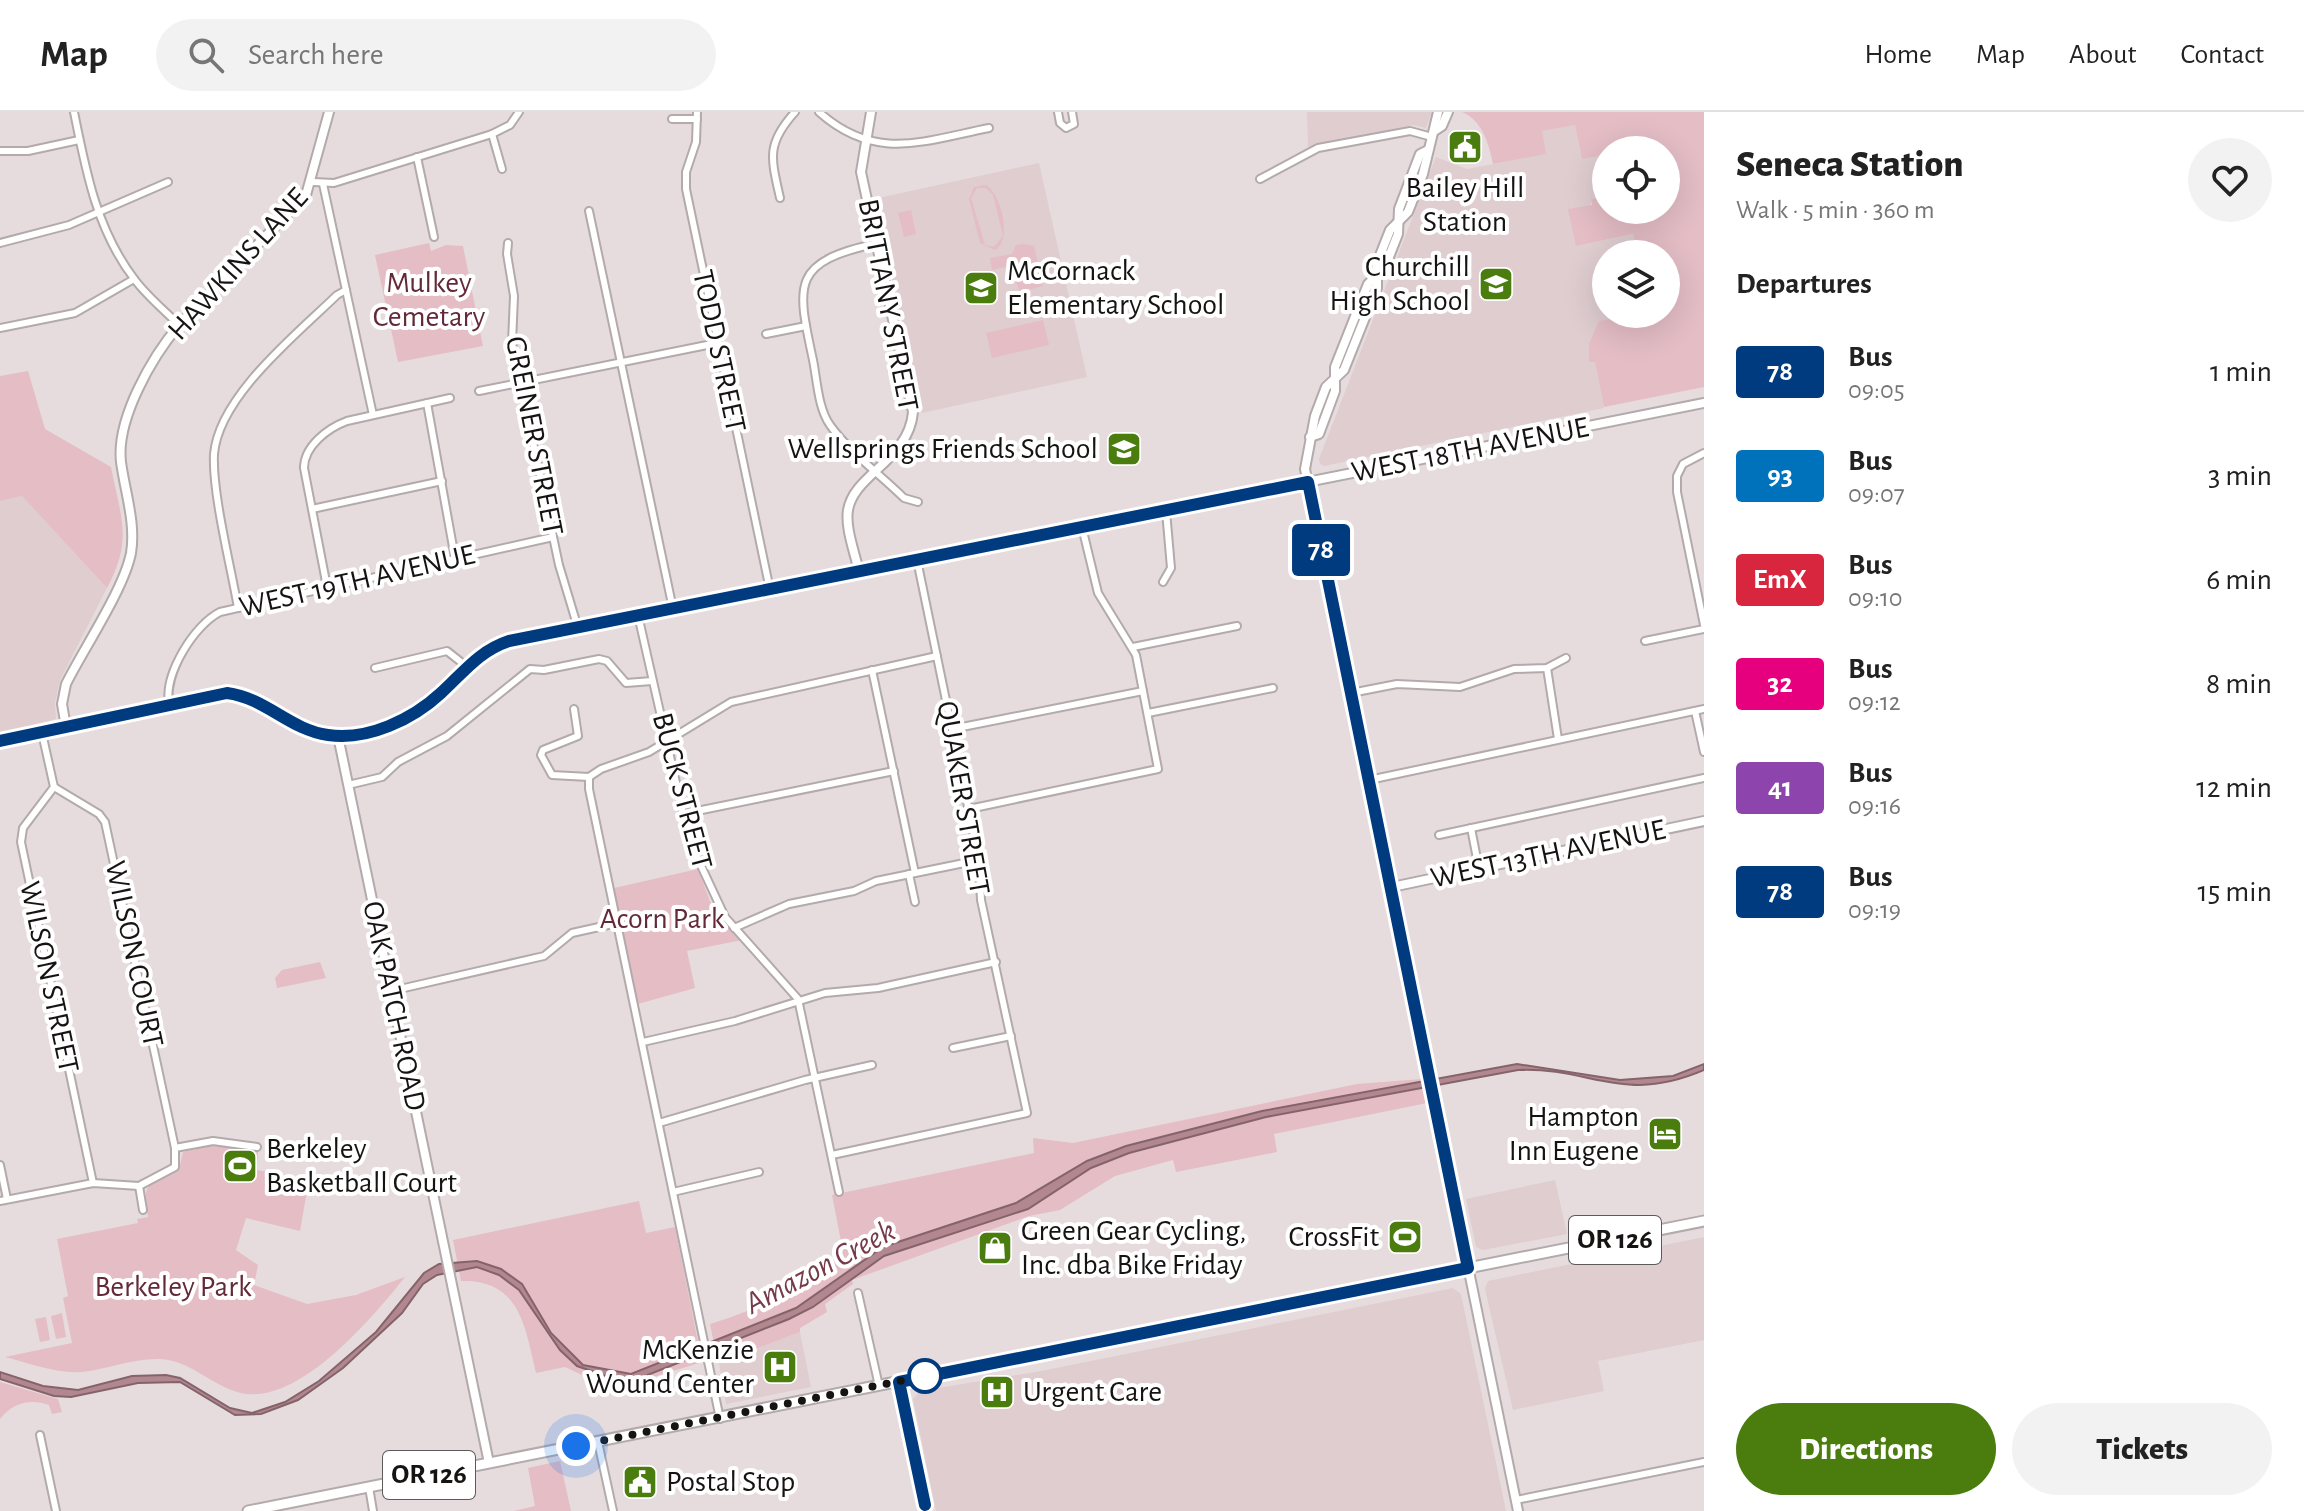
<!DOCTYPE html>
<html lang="en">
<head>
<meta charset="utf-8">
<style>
	body { margin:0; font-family:"Alegreya Sans",sans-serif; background:#f2f2f2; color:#222; height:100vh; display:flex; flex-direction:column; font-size:30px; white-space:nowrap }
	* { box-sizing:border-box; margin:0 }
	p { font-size:26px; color:#767676 }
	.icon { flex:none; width:44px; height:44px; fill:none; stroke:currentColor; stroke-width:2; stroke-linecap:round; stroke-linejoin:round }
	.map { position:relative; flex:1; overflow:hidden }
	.sheet { display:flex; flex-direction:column; background:#fff; width:600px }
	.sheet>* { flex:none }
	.badge { padding:0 16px; border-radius:6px; font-size:28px; line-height:52px }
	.buttons { position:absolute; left:1592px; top:24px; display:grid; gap:16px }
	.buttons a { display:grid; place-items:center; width:88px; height:88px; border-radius:50%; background:#fff; box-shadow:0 8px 32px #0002; font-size:40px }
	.you { position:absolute; width:40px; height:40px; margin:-20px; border:6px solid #fff; border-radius:50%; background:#1a73e8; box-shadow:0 0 0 12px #1a73e833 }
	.map>.badge { position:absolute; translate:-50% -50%; box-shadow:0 0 0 4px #fff }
	h2 { padding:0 32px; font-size:30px; line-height:72px }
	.round { display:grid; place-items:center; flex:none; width:84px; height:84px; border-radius:42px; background:#f2f2f2 }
	.overview { display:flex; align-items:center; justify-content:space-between; height:136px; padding:0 32px }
	h1 { font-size:38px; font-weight:800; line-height:60px }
	.button { display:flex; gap:16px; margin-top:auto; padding:16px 32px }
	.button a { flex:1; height:92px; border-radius:48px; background:#4a7d0d; color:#fff; font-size:32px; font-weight:800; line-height:92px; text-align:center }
	.button a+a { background:#f2f2f2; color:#222 }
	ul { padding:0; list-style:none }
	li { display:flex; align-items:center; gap:24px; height:104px; padding:0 32px }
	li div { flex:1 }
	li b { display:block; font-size:30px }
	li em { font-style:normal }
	li .badge { min-width:88px; font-weight:700; text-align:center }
	header { display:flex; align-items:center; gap:48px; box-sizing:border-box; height:112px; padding:0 40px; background:#fff; border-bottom:2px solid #e0e0e0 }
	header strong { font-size:38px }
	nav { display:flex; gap:44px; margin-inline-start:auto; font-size:28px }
	.search { width:560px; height:72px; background:#f2f2f2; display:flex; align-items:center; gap:20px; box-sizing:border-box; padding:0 28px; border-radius:44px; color:#767676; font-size:30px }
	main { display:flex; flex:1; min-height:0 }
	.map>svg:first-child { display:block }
	.built { fill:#dfcdd0 }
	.green { fill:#e4bdc5; fill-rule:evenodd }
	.water { fill:#b38790; stroke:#84646a; stroke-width:2 }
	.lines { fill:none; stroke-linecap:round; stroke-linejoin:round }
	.street-casing { stroke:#b3aaab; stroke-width:10 }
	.secondary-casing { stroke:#b3aaab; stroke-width:12 }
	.primary-casing { stroke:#b3aaab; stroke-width:13 }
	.street { stroke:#fff; stroke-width:6 }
	.secondary { stroke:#fff; stroke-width:8 }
	.primary { stroke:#fff; stroke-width:9 }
	.line-casing { stroke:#fff; stroke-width:18 }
	.line { stroke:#003b80; stroke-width:12 }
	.walk { stroke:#161313; stroke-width:8; stroke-dasharray:0 14.4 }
	.stop-dot { fill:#fff; stroke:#003b80; stroke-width:4 }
	.labels { text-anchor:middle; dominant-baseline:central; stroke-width:8; stroke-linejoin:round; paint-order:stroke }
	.shield { fill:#fff; stroke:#5c5a5a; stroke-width:2 }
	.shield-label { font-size:28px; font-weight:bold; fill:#161313 }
	.poi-label { font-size:30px; fill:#161313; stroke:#fff; text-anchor:end }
	.street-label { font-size:30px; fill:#161313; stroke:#fff }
	.park-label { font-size:30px; fill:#63293a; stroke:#fff }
	.water-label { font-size:32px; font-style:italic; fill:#763a4a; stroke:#fff }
</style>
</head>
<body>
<header>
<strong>Map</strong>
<div class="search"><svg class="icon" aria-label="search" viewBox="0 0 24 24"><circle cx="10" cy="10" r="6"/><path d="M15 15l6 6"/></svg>Search here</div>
<nav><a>Home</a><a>Map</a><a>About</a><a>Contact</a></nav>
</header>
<main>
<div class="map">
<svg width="1704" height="1399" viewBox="0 0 1704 1399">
	<rect width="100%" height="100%" fill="#e6dcde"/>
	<g class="built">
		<polygon points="1307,0 1432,0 1426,16 1413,13 1308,35"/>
		<polygon points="1575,13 1582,47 1606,43 1606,84 1592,87 1576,134 1634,122 1638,142 1606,142 1606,202 1637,202 1600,209 1590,250 1595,249 1604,296 1324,354 1320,352 1319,347 1436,45 1467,57 1545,42 1541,19"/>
		<polygon points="1039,51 1087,265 922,301 874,87"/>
		<polygon points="22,384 107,476 60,568 55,591 56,607 0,621 0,389"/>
		<polygon points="1555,1068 1567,1122 1483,1138 1476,1135 1466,1087"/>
		<polygon points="1704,1125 1704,1228 1598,1249 1604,1279 1513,1298 1485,1177 1488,1169"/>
		<polygon points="1453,1176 1461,1182 1506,1399 936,1399 913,1287 920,1279 1041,1259"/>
		<polygon points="800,1220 811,1275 726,1292 719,1251"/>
	</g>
	<g class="green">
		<path d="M1462,0H1704V275L1604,295L1595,250H1589V232L1599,209L1637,202H1666V142H1638L1633,122L1576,134L1568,97L1592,93L1591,87L1606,84V98H1666V38H1606V43L1582,47L1575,13L1542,19L1546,42L1493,52C1489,32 1482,8 1462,0Z"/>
		<path d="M986,73C1001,82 1013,128 995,138L980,131L969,87L974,75ZM977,76H986L993,83L1003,124L994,135L985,133L971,86Z"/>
		<polygon points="911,98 916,122 904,125 898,101"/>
		<polygon points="429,131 431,139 446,133 463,134 483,234 398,250 375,143"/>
		<polygon points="1023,132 1034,134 1043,174 1020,180 1012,160 1005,155 992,158 990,146 1012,142 1016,133"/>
		<polygon points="1043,208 1049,233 992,246 986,221"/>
		<path d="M28,259L45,317L111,355C121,406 133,428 107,476L22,384L0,389V264Z"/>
		<polygon points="698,757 711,792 742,828 687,839 695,876 638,892 614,776"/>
		<polygon points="320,850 326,866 277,876 275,866 282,858"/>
		<path d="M1422,967L1427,991L1274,1022L1277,1040L1176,1060L1173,1048L1115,1064L1060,1098L1029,1104L852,1168L853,1172L825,1192L827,1200L800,1216V1220L722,1250L717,1247L710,1212C764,1196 799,1174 843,1140L832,1083L1034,1041L1033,1026L1073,1031L1357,972Z"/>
		<path d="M216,1032L258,1039L257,1058L309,1067L300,1119L246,1106L236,1138L258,1153L254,1173L307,1192L356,1183L405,1165C373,1205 296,1298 237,1280C210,1272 189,1248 160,1247C133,1246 108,1257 82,1260C57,1262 29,1251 5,1245L72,1231L63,1186L68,1184L57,1127L138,1111L137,1107L148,1105C141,1064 150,1077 179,1058L183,1040Z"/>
		<path d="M639,1089L646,1121L675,1115L702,1250L628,1273L597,1270L565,1255L536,1261C525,1215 520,1167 461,1169L453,1128Z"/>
		<polygon points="62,1201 66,1225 56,1227 51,1204"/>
		<polygon points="46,1205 50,1228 40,1230 35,1207"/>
		<path d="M0,1270L58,1287L62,1300L52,1302L49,1293C30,1286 12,1291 0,1307Z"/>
		<polygon points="560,1349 571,1399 514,1399 535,1394 528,1356"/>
	</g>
	<path class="water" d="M1517,952L1620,968L1673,964L1704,952V958C1623,993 1592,955 1518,958L1266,1005L1129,1041L1091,1056L1028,1097L884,1144L813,1195L789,1207L640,1266L606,1264L577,1254L560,1238L519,1178L499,1163L477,1155L437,1163L423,1172L402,1201L343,1256L298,1288L261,1302L235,1303L180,1270L138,1271L71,1285L54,1284L0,1267V1260L43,1274L78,1278L132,1264L166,1263L180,1266L230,1296L252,1301L285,1290L319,1269L376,1220L424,1161L439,1152L477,1149L501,1157L522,1172L551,1221L583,1253L631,1262L796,1196L883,1135L1016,1091L1087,1049L1126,1034L1262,999Z"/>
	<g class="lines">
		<g class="street-casing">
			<g id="street">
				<path d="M74,0C86,60 97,119 135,168C147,184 164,198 179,213"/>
				<polyline points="697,0 696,30 686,60 686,77 770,478"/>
				<path d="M819,0C875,50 923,29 989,16"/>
				<polyline points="1058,0 1060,11 1066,16 1074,12 1072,0"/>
				<polyline points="672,7 697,7"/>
				<polyline points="492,22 502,57"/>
				<polyline points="0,39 28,39 79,28"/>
				<polyline points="417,45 434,125"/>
				<polyline points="1260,67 1318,36 1410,19 1432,25"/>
				<polyline points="313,70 334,71 492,22 510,13 519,0"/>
				<polyline points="323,72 373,303"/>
				<path d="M780,86C771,46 766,32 795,0"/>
				<polyline points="589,99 673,497"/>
				<polyline points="0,131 69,113 168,70"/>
				<polyline points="508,131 507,142 514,184 512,231 559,453 578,516"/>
				<path d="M878,131C792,150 796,170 813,248C817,268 818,296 830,313C849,340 881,363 904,386L918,390"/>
				<polyline points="0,216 75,201 134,167"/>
				<polyline points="766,222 806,214"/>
				<polyline points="479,279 717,231"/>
				<polyline points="427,291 455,446"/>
				<polyline points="1704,341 1683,352 1677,364 1677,380 1704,513"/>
				<polyline points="312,397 442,369"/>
				<polyline points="1163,470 1171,456 1166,399"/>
				<path d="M327,475L304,356C304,334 328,316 347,309L450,286"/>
				<path d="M238,496C231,455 212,381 214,342C219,284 297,222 337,183L346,178"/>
				<polyline points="638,503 689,728 725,805 798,887 839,1080"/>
				<polyline points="1645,529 1704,517"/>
				<polyline points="1133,535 1237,514"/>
				<polyline points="375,556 447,539 466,554"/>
				<polyline points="1547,556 1558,627"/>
				<polyline points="872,558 915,761"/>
				<polyline points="1351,581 1397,572 1460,575 1514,557 1547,556 1566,546"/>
				<path d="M169,591C164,562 194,513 220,500L553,425"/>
				<polyline points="574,597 578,624 543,638 541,643 552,663 589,665"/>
				<polyline points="1695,599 1704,640"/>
				<polyline points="1148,601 1273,576"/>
				<polyline points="952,617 1143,579"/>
				<polyline points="42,621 54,675 23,716 21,730 93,1071"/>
				<polyline points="589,665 589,677 720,1307"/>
				<polyline points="589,665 601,657 649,640 731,590 937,544"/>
				<polyline points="1369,668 1704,597"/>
				<polyline points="348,673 382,665 398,650 447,624 530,557 544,558 599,547 607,549 626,571 652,569"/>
				<polyline points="54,675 99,702 105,710 175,1036"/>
				<polyline points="969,697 1158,657 1136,543 1098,481 1082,415"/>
				<polyline points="682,702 894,659"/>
				<polyline points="1471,716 1479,757"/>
				<polyline points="1439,723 1704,666"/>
				<polyline points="909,762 915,790"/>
				<polyline points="734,816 789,792 854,779 876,769 979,748"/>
				<polyline points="391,879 544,844 572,821 617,811"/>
				<polyline points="643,930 735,909 825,881 878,876 996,850"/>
				<polyline points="953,936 1011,924"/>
				<polyline points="659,1011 805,968 872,953"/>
				<polyline points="832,1043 1027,1001 981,788 979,748 917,448"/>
				<polyline points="0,1053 7,1087"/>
				<polyline points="139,1074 143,1098"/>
				<polyline points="673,1080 759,1060"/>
				<polyline points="0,1089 93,1071 139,1074 175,1055 175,1036 213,1029 257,1035"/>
				<polyline points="858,1181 879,1274"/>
				<polyline points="40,1323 56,1399"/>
				<polyline points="598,1330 613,1399"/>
				<polyline points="369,1375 373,1399"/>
				<polyline points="1516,1388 1704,1350"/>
			</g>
		</g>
		<g class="secondary-casing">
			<g id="secondary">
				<polyline points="1438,0 1423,62 1408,100 1390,118 1377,151 1377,176 1366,203 1344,258 1326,275 1315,304 1305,357 1518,1399"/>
				<polyline points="1436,18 1442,14 1448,0"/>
				<polyline points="1310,325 1319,322 1335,279 1335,255 1368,172 1385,155 1398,122 1399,97 1420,42 1428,38"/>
				<path d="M859,460C855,441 845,416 848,398C854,362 909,348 913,300L861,60L871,0"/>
				<path d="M66,615L62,592L66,572C84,536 124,477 131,441C136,411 125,380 121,350C116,307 152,245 179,213L306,83L329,0"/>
				<polyline points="338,624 489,1351"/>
				<path d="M0,629L203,584C272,574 284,626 341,624C377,623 415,605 441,581C464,560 479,539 509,529L1704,291"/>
				<polyline points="1392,775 1704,709"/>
				<polyline points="899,1270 926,1399"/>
			</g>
		</g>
		<g class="primary-casing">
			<polyline id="primary" points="248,1399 1704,1109"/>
		</g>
		<use href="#street" class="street"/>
		<use href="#secondary" class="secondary"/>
		<use href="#primary" class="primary"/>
	</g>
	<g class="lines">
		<g class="line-casing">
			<path id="line" d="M0,629L227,581C266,586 290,618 328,623C368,629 413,607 441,581C464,560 479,539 509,529L1308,370L1468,1156L899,1270L925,1393"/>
		</g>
		<use href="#line" class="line"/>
		<polyline class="walk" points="576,1334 925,1264"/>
	</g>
	<defs>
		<g id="civic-square" transform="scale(1.8)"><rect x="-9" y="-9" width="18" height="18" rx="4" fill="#4a7d0d" stroke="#fff"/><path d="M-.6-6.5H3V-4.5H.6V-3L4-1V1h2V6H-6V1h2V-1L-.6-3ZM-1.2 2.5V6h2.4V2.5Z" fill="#fff"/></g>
		<g id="school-square" transform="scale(1.8)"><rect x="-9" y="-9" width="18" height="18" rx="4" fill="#4a7d0d" stroke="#fff"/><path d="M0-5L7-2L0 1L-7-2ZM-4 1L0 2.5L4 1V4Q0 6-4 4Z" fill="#fff"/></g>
		<g id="hotel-square" transform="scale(1.8)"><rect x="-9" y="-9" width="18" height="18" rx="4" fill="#4a7d0d" stroke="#fff"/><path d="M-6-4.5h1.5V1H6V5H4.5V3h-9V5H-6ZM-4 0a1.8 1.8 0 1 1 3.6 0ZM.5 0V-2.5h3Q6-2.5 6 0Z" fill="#fff"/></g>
		<g id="stadium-square" transform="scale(1.8)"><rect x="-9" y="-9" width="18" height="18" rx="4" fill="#4a7d0d" stroke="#fff"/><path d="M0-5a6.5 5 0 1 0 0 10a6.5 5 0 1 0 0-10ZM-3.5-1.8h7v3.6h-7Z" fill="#fff"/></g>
		<g id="shop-square" transform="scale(1.8)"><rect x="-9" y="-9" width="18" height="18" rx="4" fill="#4a7d0d" stroke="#fff"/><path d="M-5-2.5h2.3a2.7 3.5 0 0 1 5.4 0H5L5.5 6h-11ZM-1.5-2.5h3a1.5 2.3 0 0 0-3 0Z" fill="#fff"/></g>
		<g id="hospital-square" transform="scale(1.8)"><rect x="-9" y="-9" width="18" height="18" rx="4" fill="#4a7d0d" stroke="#fff"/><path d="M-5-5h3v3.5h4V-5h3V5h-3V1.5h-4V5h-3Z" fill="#fff"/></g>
	</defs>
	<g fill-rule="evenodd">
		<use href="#civic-square" x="1465" y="35"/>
		<use href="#school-square" x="1496" y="172"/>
		<use href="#school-square" x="981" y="176"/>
		<use href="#school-square" x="1124" y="337"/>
		<use href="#hotel-square" x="1665" y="1022"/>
		<use href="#stadium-square" x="240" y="1054"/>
		<use href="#stadium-square" x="1405" y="1125"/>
		<use href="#shop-square" x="995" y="1136"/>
		<use href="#hospital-square" x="780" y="1255"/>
		<use href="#hospital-square" x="997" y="1280"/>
		<use href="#civic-square" x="640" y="1370"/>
	</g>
	<circle class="stop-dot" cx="925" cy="1264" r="16"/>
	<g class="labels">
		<g class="shield">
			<rect x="1569" y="1104" width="92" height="48" rx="6"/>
			<rect x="383" y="1339" width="92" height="48" rx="6"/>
		</g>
		<g class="shield-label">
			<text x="1615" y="1128">OR 126</text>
			<text x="429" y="1363">OR 126</text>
		</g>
		<g class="poi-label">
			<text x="1465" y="76" text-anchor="middle">Bailey Hill<tspan x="1465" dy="34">Station</tspan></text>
			<text x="1470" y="155">Churchill<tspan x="1470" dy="34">High School</tspan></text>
			<text x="1007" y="159" text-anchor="start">McCornack<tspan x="1007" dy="34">Elementary School</tspan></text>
			<text x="1098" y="337">Wellsprings Friends School</text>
			<text x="1639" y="1005">Hampton<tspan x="1639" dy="34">Inn Eugene</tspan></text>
			<text x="266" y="1037" text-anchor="start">Berkeley<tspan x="266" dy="34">Basketball Court</tspan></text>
			<text x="1021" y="1119" text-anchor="start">Green Gear Cycling,<tspan x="1021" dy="34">Inc. dba Bike Friday</tspan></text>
			<text x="1379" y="1125">CrossFit</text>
			<text x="754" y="1238">McKenzie<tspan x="754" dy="34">Wound Center</tspan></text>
			<text x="1023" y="1280" text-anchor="start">Urgent Care</text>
			<text x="666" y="1370" text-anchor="start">Postal Stop</text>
		</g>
		<g class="street-label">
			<text transform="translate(238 152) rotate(-48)">HAWKINS LANE</text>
			<text transform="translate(888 193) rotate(79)">BRITTANY STREET</text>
			<text transform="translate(719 239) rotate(78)">TODD STREET</text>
			<text transform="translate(534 324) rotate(79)">GREINER STREET</text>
			<text transform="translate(1470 338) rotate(-11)">WEST 18TH AVENUE</text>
			<text transform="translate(357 469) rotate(-13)">WEST 19TH AVENUE</text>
			<text transform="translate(682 679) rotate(75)">BUCK STREET</text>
			<text transform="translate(963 686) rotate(80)">QUAKER STREET</text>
			<text transform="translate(1548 742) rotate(-12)">WEST 13TH AVENUE</text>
			<text transform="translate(134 842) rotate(78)">WILSON COURT</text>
			<text transform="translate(49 865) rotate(78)">WILSON STREET</text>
			<text transform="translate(394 894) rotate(78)">OAK PATCH ROAD</text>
		</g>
		<g class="park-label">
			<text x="429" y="171">Mulkey<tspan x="429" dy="34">Cemetary</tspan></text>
			<text x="662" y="807">Acorn Park</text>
			<text x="173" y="1175">Berkeley Park</text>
		</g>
		<g class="water-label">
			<text transform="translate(820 1155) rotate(-28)">Amazon Creek</text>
		</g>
	</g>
</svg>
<div class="buttons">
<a><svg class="icon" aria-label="locate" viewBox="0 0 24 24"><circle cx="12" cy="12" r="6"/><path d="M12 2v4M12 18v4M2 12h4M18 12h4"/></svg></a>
<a><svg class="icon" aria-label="layers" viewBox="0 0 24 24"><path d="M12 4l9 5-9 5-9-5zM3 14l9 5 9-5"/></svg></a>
</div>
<div class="you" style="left:576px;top:1334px"></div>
<b class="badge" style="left:1321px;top:438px;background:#003b80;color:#fff">78</b>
</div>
<section class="sheet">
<div class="overview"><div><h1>Seneca Station</h1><p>Walk · 5 min · 360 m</p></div><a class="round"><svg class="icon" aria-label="heart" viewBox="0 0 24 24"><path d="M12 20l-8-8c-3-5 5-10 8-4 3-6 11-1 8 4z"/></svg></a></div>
<h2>Departures</h2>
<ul>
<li><span class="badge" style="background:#003b80;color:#fff">78</span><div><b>Bus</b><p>09:05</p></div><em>1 min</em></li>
<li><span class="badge" style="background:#0072bc;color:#fff">93</span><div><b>Bus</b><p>09:07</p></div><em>3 min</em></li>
<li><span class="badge" style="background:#d7263d;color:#fff">EmX</span><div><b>Bus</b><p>09:10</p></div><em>6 min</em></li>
<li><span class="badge" style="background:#e6007e;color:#fff">32</span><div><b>Bus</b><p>09:12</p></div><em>8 min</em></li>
<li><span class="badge" style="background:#8e44ad;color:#fff">41</span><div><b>Bus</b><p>09:16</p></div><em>12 min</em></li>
<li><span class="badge" style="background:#003b80;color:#fff">78</span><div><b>Bus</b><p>09:19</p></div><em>15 min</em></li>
</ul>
<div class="button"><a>Directions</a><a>Tickets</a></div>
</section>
</main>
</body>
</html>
